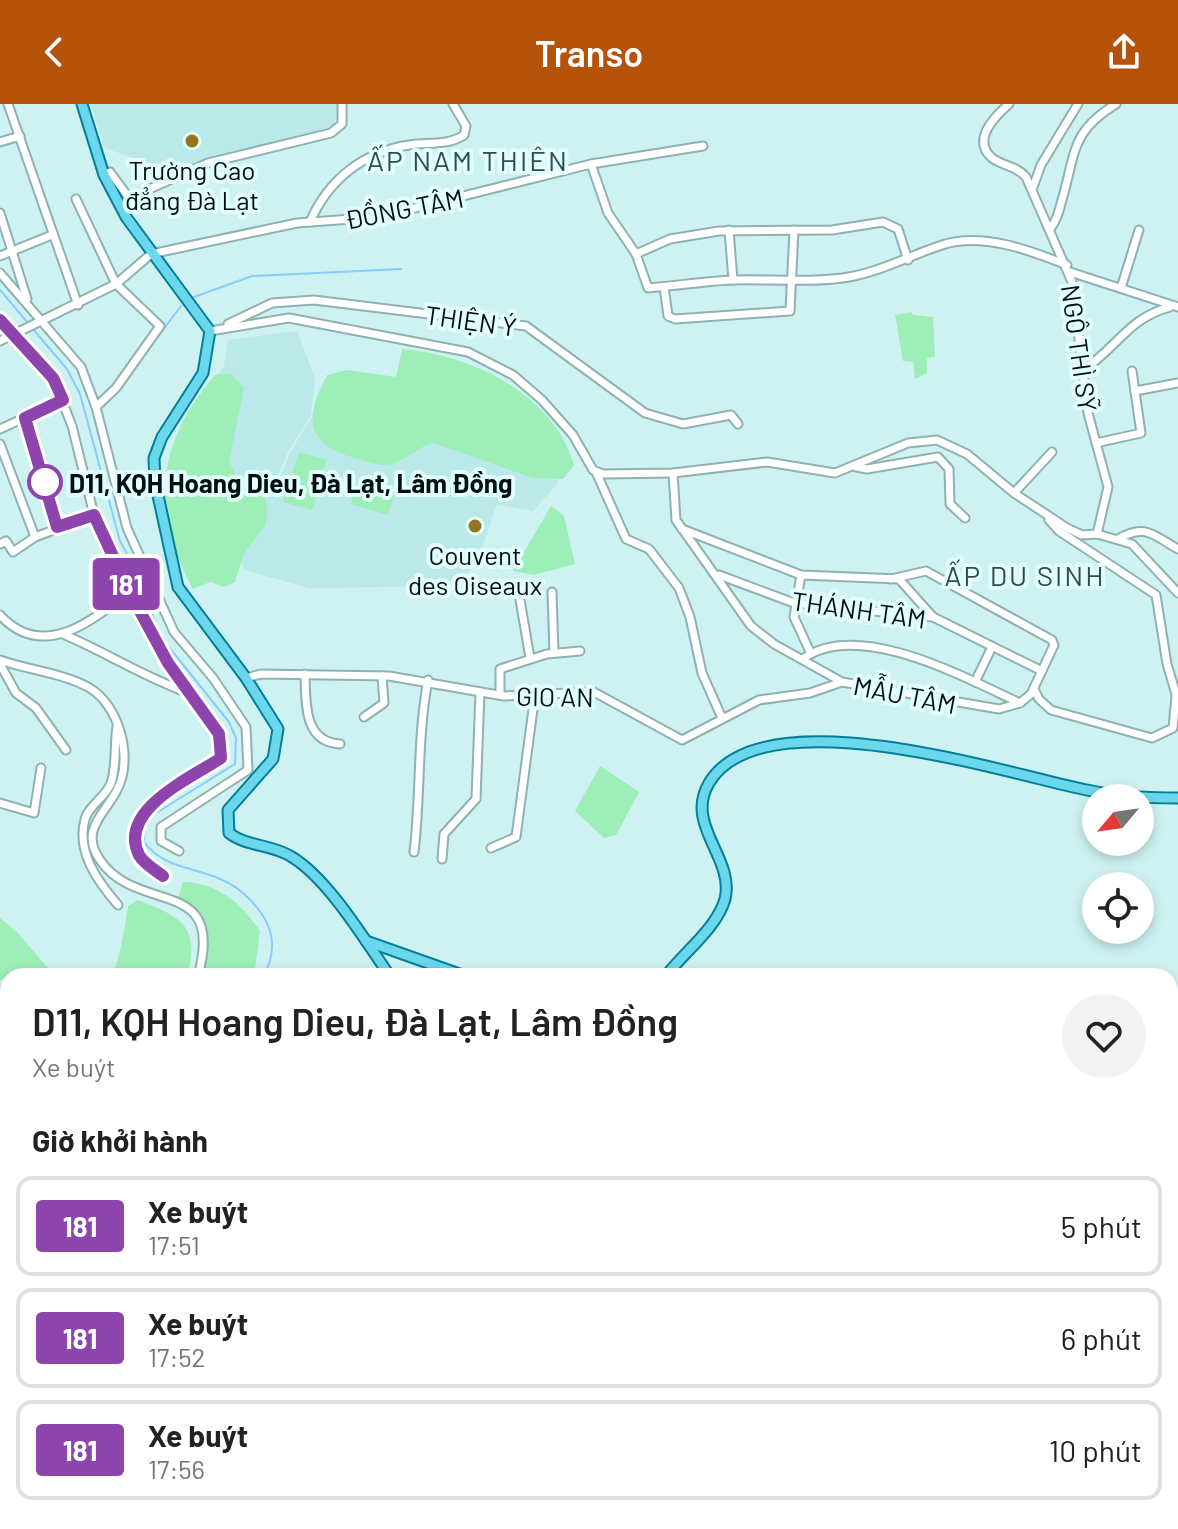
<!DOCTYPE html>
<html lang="vi">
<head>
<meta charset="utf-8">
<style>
	body { margin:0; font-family:Barlow,sans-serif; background:#f2f2f2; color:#222; height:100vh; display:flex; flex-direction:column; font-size:30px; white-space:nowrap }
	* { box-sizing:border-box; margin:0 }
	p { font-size:26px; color:#767676 }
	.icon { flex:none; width:44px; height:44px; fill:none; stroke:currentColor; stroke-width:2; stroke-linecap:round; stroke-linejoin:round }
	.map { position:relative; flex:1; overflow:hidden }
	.side { position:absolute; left:0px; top:864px; width:1178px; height:562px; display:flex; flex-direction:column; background:#fff; border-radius:24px 24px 0 0; box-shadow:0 4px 12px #0003 }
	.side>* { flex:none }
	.badge { padding:0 16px; border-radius:6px; font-size:28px; line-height:52px }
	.needle { width:52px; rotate:241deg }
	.tools { position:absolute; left:1082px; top:680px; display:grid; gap:16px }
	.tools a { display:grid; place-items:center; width:72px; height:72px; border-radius:50%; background:#fff; box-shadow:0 4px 12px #0003; font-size:40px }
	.map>.badge { position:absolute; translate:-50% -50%; box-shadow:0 0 0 4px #fff }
	h2 { padding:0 32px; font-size:30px; line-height:72px }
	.round { display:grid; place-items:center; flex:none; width:84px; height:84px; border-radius:42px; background:#f2f2f2 }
	.overview { display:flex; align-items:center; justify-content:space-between; height:136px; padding:0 32px }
	h1 { font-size:38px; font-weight:600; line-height:60px }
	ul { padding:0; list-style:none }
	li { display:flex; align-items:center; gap:24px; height:100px; margin:0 16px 12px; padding:0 16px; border:4px solid #e0e0e0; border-radius:16px }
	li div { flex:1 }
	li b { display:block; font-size:30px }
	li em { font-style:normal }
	li .badge { min-width:88px; font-weight:700; text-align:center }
	header { display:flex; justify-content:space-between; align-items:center; height:104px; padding:0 32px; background:#b45309; color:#fff; font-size:36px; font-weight:600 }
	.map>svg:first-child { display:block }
	.built { fill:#bbe8e8 }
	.green { fill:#9eeeb8 }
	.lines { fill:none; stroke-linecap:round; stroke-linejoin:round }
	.stream { stroke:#86ccfc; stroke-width:2 }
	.minor-casing { stroke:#8fb1b1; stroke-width:11 }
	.major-casing { stroke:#057f97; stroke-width:13 }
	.minor { stroke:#fff; stroke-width:7 }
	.major { stroke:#6ad7ed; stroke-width:9 }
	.line-casing { stroke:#fff; stroke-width:18 }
	.line { stroke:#8e44ad; stroke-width:12 }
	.poi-dot { fill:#92751c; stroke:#e1fdfe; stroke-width:3 }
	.stop-dot { fill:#fff; stroke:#8e44ad; stroke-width:4 }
	.labels { text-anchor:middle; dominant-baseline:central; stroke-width:8; stroke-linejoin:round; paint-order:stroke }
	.poi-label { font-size:26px; fill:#030e0e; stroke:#e1fdfe }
	.street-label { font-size:26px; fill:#030e0e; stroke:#e1fdfe }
	.stop-label { font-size:26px; font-weight:bold; fill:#030e0e; stroke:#e1fdfe; text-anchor:start }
	.neighbourhood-label { font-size:28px; letter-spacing:2px; fill:#2f4d4e; stroke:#e1fdfe }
</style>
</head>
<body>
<header><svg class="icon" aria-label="back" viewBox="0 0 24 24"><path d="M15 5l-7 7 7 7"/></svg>Transo<svg class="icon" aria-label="share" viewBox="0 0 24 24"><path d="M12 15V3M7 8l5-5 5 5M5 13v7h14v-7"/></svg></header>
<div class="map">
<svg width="1178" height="1425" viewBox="0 0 1178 1425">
	<rect width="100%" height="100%" fill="#cef2f2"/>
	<g class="built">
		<polygon points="90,0 338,0 338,9 333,21 309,31 226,50 163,74 133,54 105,44"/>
		<polygon points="297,227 315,274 311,311 288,348 270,390 213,368 206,289 224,262 228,236"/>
		<polygon points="335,274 560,366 557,380 533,407 497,400 477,459 456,482 309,484 245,466 236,449 250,386 272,393 290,349"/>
	</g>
	<g class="green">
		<polygon points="911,208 913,211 933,213 935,253 927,254 927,269 915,275 913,258 903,257 895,211"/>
		<path d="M402,245C470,250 554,290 574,361L563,375L533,374L433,339C418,343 408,354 395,359C383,364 369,358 358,355C306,340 303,317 327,271L347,266L396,273Z"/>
		<path d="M216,270H231L244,284L229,357L236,373L265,395L268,407L265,422L244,449L235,478L224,483L210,478L193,485C150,405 156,339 216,270Z"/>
		<polygon points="299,348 326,356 312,406 283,398"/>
		<polygon points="356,381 394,391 388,411 351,400"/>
		<polygon points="551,402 564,412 575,460 534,471 513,467"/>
		<polygon points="600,662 639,688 616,731 604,734 575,707"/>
		<path d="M183,778C218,779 241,799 260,827L255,865L250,872H200C208,838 213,813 178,794Z"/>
		<path d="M138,796C179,812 202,822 187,872H111C119,863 126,816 128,802Z"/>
		<polygon points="0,814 17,828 55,872 8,872 0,876"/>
		<polygon points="1178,1060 1178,1159 1170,1157 1170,1084"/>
		<polygon points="317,1418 470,1418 464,1425 320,1425"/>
	</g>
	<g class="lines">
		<g class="stream">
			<polyline points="0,186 28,219"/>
			<polyline points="194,193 252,172 401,165"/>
			<path d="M32,224L67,265L80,290L120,437L140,474L160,532L229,618L236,634L235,660L153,711L145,719L144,738C174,778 224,753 263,812C276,832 274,852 264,872"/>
			<polyline points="153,239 181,202"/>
			<polyline points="104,302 113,292"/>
		</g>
		<g class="minor-casing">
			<g id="minor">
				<polyline points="8,0 78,201"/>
				<path d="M1009,0C995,12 971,36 992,54C1003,62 1017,62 1026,73L1072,178L1088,309L1108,383L1097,430"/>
				<polyline points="0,38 20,32"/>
				<path d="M591,60L608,109L636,150L648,184C676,182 705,177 733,176C771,175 812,179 849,173C882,167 911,151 942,141C982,128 1029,146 1067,161"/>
				<polyline points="104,71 110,68 129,94 208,59 331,29 342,20 342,0"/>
				<polyline points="1032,86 1041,61 1078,0"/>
				<polyline points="76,95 116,180 160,222 116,284 96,303"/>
				<polyline points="0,109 27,195"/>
				<path d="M310,118C328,76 363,48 409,41C427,38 448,42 464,31L466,22L453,0"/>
				<path d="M1050,125C1057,116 1059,107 1062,96C1076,49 1070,28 1116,0"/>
				<polyline points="729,126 733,176"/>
				<polyline points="636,150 670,135 719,127 832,126 883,118 898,125 908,156"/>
				<polyline points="0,152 52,131"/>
				<polyline points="1070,168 1178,203"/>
				<polyline points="0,169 81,263 96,303 127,424 174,528 213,574 246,623 248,666 161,723 161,737 179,747"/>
				<polyline points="664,183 668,212 675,215 790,207 794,126"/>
				<polyline points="1121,184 1139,126"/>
				<path d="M0,216L53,274L72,322L94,411L129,487L168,559L219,630L221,654C175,684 92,716 163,772"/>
				<polyline points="228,220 272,199 314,196 526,222 645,309 683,320 731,311 738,320"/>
				<polyline points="210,227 289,214 468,248 513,271 542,296 573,331 593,366 603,370 673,369 767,358 835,369 908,339 937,336 967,350 1014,389 1067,424 1082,431 1097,430 1132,440 1178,489"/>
				<polyline points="0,237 116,180 151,150 297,119 379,113 591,60 703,42"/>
				<path d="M1083,266C1117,244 1128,214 1170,203"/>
				<polyline points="1135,287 1178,279"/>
				<polyline points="25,314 57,423"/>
				<polyline points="0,325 63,296"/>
				<polyline points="1096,339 1141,329 1132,267"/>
				<polyline points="0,340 35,433 94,411"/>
				<polyline points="856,363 867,365 938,353 949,365 950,400 965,414"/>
				<polyline points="596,368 626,435 649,445 679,484 690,513 702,569 722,614"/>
				<polyline points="673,369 676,416 751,522 774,540 842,578 999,605 1020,599 1031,590 1054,541 1052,536 926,467 891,475"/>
				<polyline points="1014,389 1052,348"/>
				<polyline points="1049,416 1059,427 1156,491 1167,560 1178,597"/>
				<polyline points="682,425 801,471 899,475 933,513"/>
				<path d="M1118,435C1145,419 1153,431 1178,445"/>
				<polyline points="0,440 6,437 13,448 35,433"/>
				<polyline points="719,471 794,499 933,513 1042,567"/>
				<polyline points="801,471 794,513 811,550"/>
				<polyline points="552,488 554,549"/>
				<polyline points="519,490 530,554"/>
				<path d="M0,511C42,557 92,518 129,487"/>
				<path d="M65,531C107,549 146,574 189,589"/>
				<path d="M804,554C860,515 967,575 1020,599"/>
				<path d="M0,556C28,566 62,569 88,583C119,600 134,654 117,686C105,710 79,726 100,756C138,812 226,770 198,872"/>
				<polyline points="0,560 16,589 36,604 66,646"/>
				<path d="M305,570C306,598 303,638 340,640"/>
				<polyline points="246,574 261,570 389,572 504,592 594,588 682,636 759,596 810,589 842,578"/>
				<polyline points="975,578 991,545"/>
				<polyline points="1034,585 1039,595 1051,606 1152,634 1173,624 1176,592"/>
				<polyline points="500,591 500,565 547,550 580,547"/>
				<polyline points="364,613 384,599 382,572"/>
				<path d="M117,622C114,640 117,662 111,679C106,693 89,701 85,715C76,748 98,778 118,801"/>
				<polyline points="0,699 34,709 41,664"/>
				<polyline points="491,744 516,733 535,590"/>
				<path d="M414,748C421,691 417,633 428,576"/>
				<polyline points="442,755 444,730 476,695 480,588"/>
				<polyline points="0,907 8,908"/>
				<polyline points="0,1015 8,981"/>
				<polyline points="1170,1284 1178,1285"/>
				<polyline points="755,1418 760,1425"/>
				<polyline points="768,1418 774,1425"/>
				<polyline points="1143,1418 1146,1425"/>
				<polyline points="954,1425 956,1418"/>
			</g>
		</g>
		<g class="major-casing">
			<g id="major">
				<path d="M82,0L104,71L126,113L210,227L203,269L162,333L154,354L155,378L178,483L246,574L278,625L273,655L228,706L229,729C247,743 272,740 292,753C329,776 364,835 390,872"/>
				<polyline points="366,837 465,872"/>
				<path d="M666,872C684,848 717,824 725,795C735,754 684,721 709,679C762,590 1007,670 1087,686C1117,693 1147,694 1178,694"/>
				<polyline points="0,1344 8,1323"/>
				<polyline points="0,1369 8,1388"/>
				<polyline points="33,1418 40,1425"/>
			</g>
		</g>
		<use href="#minor" class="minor"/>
		<use href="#major" class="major"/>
	</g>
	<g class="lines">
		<g class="line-casing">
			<path id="line" d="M0,216L53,274L63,296L25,314L57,423L94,411L129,487L168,559L219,630L221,654C191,674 117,706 139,751C143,759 155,766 163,772"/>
		</g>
		<use href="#line" class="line"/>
	</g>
	<g class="poi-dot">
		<circle cx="192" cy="37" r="8"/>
		<circle cx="475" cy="422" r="8"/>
	</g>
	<circle class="stop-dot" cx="45" cy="378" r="16"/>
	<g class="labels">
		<g class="poi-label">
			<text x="192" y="65">Trường Cao<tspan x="192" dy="30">đẳng Đà Lạt</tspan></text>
			<text x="475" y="450">Couvent<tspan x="475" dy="30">des Oiseaux</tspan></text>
		</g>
		<g class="street-label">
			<text transform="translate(404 104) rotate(-11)">ĐỒNG TÂM</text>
			<text transform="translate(471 216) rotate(8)">THIỆN Ý</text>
			<text transform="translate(1080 244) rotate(82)">NGÔ THÌ SỸ</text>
			<text transform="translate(859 505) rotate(8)">THÁNH TÂM</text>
			<text transform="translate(905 590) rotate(11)">MẪU TÂM</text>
			<text transform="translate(555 592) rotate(1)">GIO AN</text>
		</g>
		<g class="stop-label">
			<text x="69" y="378">D11, KQH Hoang Dieu, Đà Lạt, Lâm Đồng</text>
		</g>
		<g class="neighbourhood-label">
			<text x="468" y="56">ẤP NAM THIÊN</text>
			<text x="1025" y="471">ẤP DU SINH</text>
		</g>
	</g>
</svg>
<div class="tools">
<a><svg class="needle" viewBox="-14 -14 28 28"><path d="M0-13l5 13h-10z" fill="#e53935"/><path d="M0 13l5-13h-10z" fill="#767676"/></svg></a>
<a><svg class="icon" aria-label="locate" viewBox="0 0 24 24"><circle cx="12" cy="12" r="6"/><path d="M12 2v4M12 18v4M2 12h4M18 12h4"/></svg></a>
</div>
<b class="badge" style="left:126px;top:480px;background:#8e44ad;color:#fff">181</b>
<section class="side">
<div class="overview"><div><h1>D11, KQH Hoang Dieu, Đà Lạt, Lâm Đồng</h1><p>Xe buýt</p></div><a class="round"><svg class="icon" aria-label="heart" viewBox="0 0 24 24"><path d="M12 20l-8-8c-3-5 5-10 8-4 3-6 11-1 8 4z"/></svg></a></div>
<h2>Giờ khởi hành</h2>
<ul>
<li><span class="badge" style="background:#8e44ad;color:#fff">181</span><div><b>Xe buýt</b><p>17:51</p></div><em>5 phút</em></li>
<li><span class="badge" style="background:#8e44ad;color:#fff">181</span><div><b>Xe buýt</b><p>17:52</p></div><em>6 phút</em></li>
<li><span class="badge" style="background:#8e44ad;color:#fff">181</span><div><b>Xe buýt</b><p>17:56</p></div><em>10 phút</em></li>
</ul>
</section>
</div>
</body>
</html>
